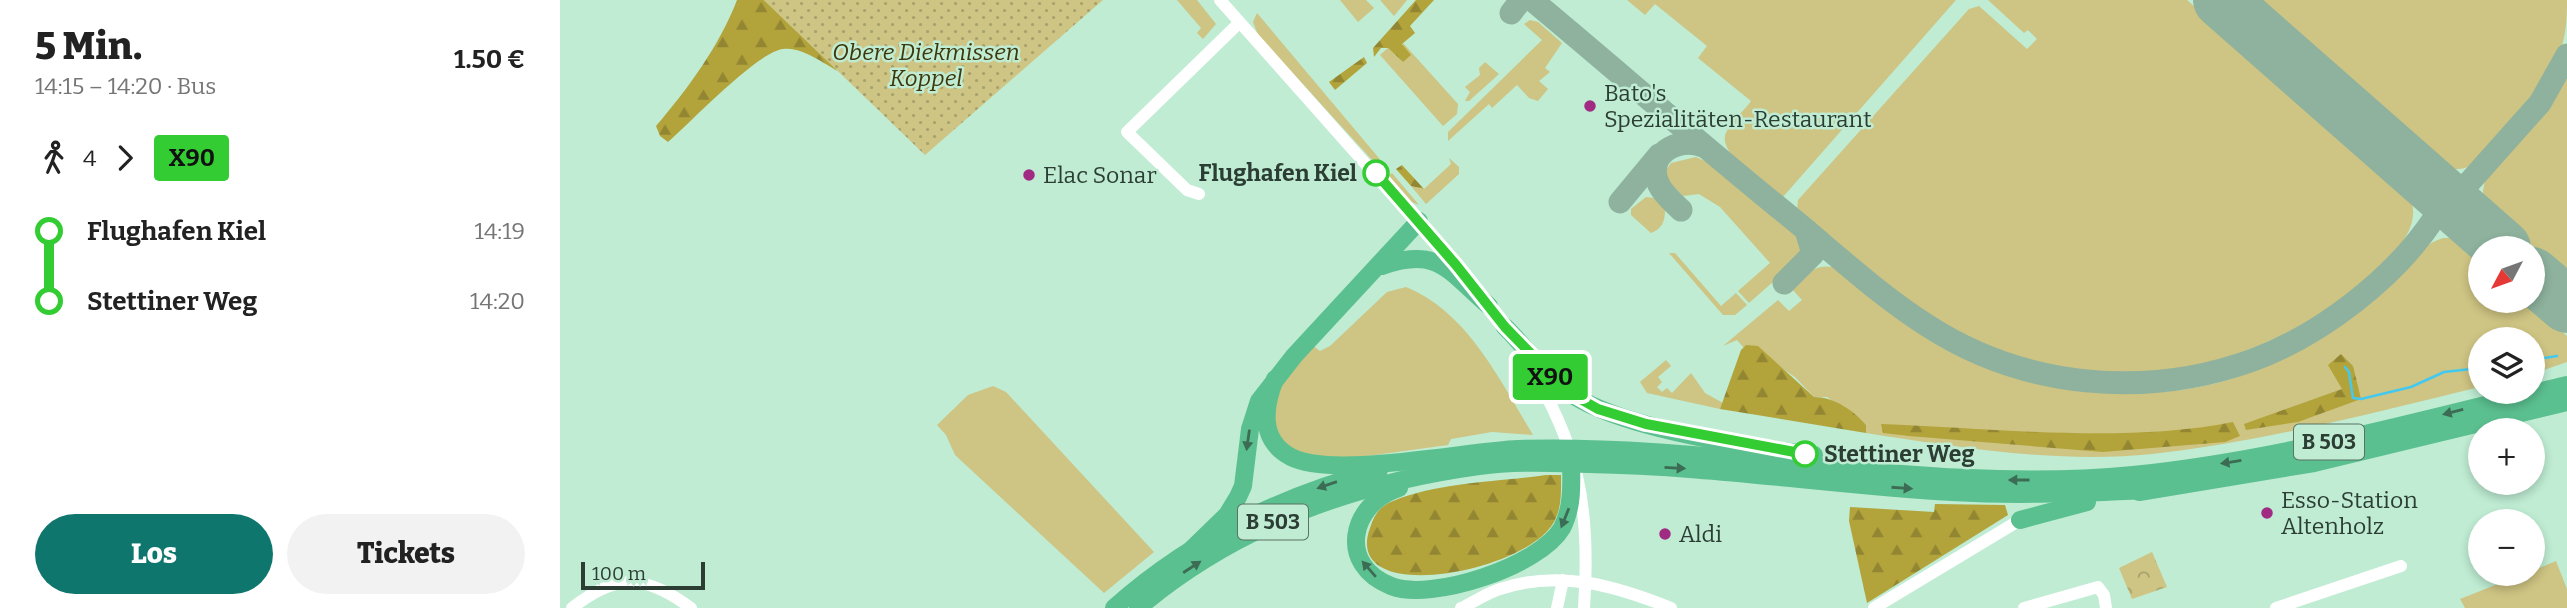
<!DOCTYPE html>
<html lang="de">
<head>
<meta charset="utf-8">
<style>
	body { margin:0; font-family:Bitter,serif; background:#f2f2f2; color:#222; height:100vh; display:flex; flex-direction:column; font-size:26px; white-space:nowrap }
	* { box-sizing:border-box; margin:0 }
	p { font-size:23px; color:#767676 }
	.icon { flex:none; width:38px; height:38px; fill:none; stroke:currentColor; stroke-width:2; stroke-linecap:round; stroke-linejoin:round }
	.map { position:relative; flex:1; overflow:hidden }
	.sheet { display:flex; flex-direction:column; background:#fff; width:560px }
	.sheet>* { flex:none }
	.badge { padding:0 14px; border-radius:5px; font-size:24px; line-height:46px }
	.needle { width:46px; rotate:229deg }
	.tools { position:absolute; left:1908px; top:236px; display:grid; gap:14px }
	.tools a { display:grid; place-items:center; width:77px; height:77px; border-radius:50%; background:#fff; box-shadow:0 4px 10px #0003; font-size:35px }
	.scale { position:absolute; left:21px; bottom:18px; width:124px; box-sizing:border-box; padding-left:7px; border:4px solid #2c3e34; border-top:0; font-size:19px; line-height:24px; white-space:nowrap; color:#2c3e34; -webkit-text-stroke:5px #bfecd3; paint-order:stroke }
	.map>.badge { position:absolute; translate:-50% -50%; box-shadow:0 0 0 4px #fff }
	.legs { display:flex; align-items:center; gap:10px; height:77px; padding:0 35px; font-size:23px }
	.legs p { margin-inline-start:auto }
	.head { display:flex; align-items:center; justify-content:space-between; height:119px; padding:0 35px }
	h1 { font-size:38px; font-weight:800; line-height:52px }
	.action { display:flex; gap:14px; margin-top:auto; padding:14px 35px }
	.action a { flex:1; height:80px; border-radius:42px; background:#0f766e; color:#fff; font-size:28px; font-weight:800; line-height:80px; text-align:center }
	.action a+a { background:#f2f2f2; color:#222 }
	ul { padding:0 35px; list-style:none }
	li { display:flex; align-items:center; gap:24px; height:70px; font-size:26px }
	li i { display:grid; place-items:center; width:10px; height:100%; margin:0 9px; background:currentColor }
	li i::after { content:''; width:18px; height:18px; margin:-9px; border:5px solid; border-radius:50%; background:#fff }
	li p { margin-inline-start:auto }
	li:first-child i { background:linear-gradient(#0000 50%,currentColor 0) }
	li:last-child i { background:linear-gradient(currentColor 50%,#0000 0) }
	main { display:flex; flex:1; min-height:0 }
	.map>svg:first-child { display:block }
	.grass { fill:#cec483 }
	.forest { fill:url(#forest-firs) }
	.park { fill:url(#park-crowns) }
	.garden { fill:url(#garden-dots) }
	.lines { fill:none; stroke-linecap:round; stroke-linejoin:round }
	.stream { stroke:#43c9ef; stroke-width:2.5 }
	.taxiway { stroke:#8eb29e; stroke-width:23 }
	.runway { stroke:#8eb29e; stroke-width:56 }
	.minor { stroke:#fff; stroke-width:12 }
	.highway { stroke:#5bc090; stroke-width:18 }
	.oneway { fill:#3c6c54 }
	.line-1-casing { stroke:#fff; stroke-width:16 }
	.line-1 { stroke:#3c3; stroke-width:10 }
	.poi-dot { fill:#a12a82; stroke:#bfecd3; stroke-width:2.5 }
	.stop-1-dot { fill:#fff; stroke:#3c3; stroke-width:3.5 }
	.labels { text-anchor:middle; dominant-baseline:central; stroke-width:5; stroke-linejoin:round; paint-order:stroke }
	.shield { fill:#bfecd3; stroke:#587264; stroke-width:2 }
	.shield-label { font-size:21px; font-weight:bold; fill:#2c3e34 }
	.park-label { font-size:23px; font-style:italic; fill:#3e370b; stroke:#bfecd3 }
	.poi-label { font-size:23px; fill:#2c3e34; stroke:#bfecd3; text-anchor:start }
	.stop-label { font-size:23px; font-weight:bold; fill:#2c3e34; stroke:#bfecd3; text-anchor:end }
</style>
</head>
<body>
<main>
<section class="sheet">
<div class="head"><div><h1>5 Min.</h1><p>14:15 – 14:20 · Bus</p></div><b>1.50 €</b></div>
<div class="legs"><svg class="icon" aria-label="walk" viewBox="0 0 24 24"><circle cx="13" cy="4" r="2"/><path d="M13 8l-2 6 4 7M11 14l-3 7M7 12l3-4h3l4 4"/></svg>4<svg class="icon" aria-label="forward" viewBox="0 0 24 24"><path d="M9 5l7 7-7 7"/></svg><b class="badge" style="background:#3c3;color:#111">X90</b></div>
<ul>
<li><i style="color:#3c3"></i><b>Flughafen Kiel</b><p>14:19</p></li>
<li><i style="color:#3c3"></i><b>Stettiner Weg</b><p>14:20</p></li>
</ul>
<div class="action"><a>Los</a><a>Tickets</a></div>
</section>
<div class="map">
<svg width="2007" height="608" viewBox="0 0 2007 608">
	<defs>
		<pattern id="forest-firs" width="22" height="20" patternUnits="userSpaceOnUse" patternTransform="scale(1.75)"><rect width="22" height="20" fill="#b3a33b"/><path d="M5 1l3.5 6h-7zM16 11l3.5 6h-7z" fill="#928632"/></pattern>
		<pattern id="park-crowns" width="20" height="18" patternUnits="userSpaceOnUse" patternTransform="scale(1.75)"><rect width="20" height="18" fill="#cec483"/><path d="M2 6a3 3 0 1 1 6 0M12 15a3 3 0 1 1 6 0" fill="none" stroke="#a7a16c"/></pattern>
		<pattern id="garden-dots" width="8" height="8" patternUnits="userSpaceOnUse" patternTransform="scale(1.75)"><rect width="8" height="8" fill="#cec483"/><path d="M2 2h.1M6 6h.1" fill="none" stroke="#a7a16c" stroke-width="1.8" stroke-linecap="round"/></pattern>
	</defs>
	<rect width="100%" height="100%" fill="#bfecd3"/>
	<g class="grass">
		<polygon points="617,0 637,0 656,24 643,39 637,33 641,28"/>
		<polygon points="780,0 806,0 814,8 798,22"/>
		<polygon points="820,0 847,0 834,16"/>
		<path d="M1067,0H1396L1222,198C1207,185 1161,157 1165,136C1168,124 1184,111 1191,101L1138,58L1147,46L1095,4L1085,15Z"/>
		<path d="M1428,0H1627L1850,196C1864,232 1828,259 1803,281C1699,372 1543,404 1417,342C1350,309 1295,257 1237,211L1238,200L1409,9L1419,6L1467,49L1477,39L1468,30L1464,33Z"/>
		<path d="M1696,0H2007C2007,21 2006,39 1997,59C1986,83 1935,153 1912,165C1903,170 1894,170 1885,168Z"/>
		<polygon points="697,13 828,169 824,173 698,35 693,22"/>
		<polygon points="970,20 978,22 1002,43 985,68 990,72 979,81 988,89 978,101 969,98 957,85 932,108 929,104 888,141 888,132 982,40 964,24"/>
		<polygon points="843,43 898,104 897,114 883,126 820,55 828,48 843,62"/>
		<polygon points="925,62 939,74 909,101 905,101 910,92 905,87 920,75 919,68"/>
		<polygon points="2007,73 2007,276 1925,203 1923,191 1926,174 1989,103"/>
		<polygon points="1136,157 1149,163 1236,234 1242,249 1238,260 1189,303 1178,291 1210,263 1160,207 1139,194 1123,196 1107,180 1106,170 1111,163"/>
		<polygon points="889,158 899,167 899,174 866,204 851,186 864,189 891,164"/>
		<polygon points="832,173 859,205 849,201 827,177"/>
		<path d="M1086,197L1094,198L1105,210C1105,221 1102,229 1091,233L1071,215V209Z"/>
		<path d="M1883,238H1895L1920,259V301H1967L2007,336V362L1972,374V340H1920V387C1812,413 1702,442 1592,454C1499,464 1397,447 1306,433V425L1267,397H1254L1235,377L1187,345L1184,348L1177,340L1163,346L1218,300L1229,311L1242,300L1231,288C1246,274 1257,261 1278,269C1316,299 1354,335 1399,356C1487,397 1608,408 1699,369C1728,356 1756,339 1783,323C1817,303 1851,247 1883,238Z"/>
		<polygon points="1109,253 1115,253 1161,306 1176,293 1187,305 1175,315 1163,315"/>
		<path d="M846,287C907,311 941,382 973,435L932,432L891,439L888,445L793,458L738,455L716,437L712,396L752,345L760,351L770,346L827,292Z"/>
		<polygon points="1106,360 1111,366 1098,377 1102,382 1097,387 1102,392 1107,388 1112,393 1131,373 1145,393 1163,403 1160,409 1087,393 1080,382"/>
		<polygon points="433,386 446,392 594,552 544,593 395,455 386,435 377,425 408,395"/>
		<polygon points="1996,561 2007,589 2007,608 1905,608 1900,599 1963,574 1972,574 1972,571"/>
	</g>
	<g class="forest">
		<path d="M177,0H204L278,71C263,63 241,46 223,49C197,52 130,123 108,142L100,136L96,126C127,90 160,45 177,0Z"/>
		<polygon points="856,0 874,0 850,26 855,33 842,44 851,55 843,62 828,48 821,48 814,57 813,48"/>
		<polygon points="804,57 807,63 775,90 769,82"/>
		<polygon points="842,165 864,189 851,186 836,169"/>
		<path d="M1186,345L1198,346L1254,397C1274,397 1293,410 1306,425V433L1160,409L1181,350Z"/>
		<polygon points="1781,354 1793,366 1801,399 1738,422 1686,430 1684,424 1782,389 1768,365"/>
		<path d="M1673,422L1680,436L1665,442L1543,452L1349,436L1323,433L1321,424C1434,428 1562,444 1673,422Z"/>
		<path d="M986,475H1001C1001,492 1002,507 994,522C966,573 781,608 810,528C814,515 820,506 833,501C879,482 936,482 986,475Z"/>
		<polygon points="1375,504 1445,505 1448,515 1307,603 1289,521 1290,507 1374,512"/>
	</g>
	<polygon class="park" points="1592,552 1607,587 1572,599 1559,568"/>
	<polygon class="garden" points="204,0 543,0 365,155"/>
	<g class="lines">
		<g class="stream">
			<polyline points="1972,360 1997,356"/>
			<polyline points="1785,367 1789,372 1793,398 1801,399 1851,387 1884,372 1920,368"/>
		</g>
		<g class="taxiway">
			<path d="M972,0C1056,70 1138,142 1223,211C1270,249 1316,293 1368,326C1464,388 1586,399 1693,360C1761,335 1835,278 1875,217L1873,198L1845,162"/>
			<polyline points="951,13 961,0"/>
			<polyline points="1858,172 1891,190 1906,186 1980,103 2007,55"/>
			<polyline points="1060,202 1099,155"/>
			<path d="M1121,210C1114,203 1103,194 1099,185C1084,155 1118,136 1143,146"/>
			<polyline points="1224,283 1253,254 1246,230"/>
		</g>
		<g class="runway">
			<polyline points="1661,0 1943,248"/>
			<polyline points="1972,275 2007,305"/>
		</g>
		<g class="minor">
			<polyline points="660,0 905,276"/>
			<polyline points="639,194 627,190 567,132 679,23"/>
			<path d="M965,359C1019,443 1031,509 1024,608"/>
			<path d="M12,608C57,573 85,574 131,608"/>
			<path d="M901,608C914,602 927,593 940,589C1000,569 1056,586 1111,608"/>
			<polyline points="997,608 1003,580"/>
			<polyline points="1314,608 1460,520"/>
			<polyline points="1464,608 1538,587 1544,595 1546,608"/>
			<polyline points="1716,608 1841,566"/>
		</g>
		<g class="highway">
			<path d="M822,266C879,246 888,271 929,306"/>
			<path d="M945,327C967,348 983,375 1008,392C1061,429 1188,447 1254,455"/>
			<path d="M715,379C704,407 699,440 731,457C773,479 907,451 958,449C1164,443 1368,495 1573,475C1721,460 1864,419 2007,385"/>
			<path d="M839,488C790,504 777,565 831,586C871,602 980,566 1002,528C1014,505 1011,479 1011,454"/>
			<polyline points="1579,492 1754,463 2007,402"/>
			<polyline points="1460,520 1527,502"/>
			<polyline points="631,550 667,515 678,497 683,486 690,429 699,401 734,356 859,221"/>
			<path d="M554,608C630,540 721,496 819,470"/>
			<path d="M578,608C675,526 794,483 919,466C955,461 993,463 1029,464C1151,466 1271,485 1392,492C1458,496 1523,493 1588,490"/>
		</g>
	</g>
	<defs><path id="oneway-solid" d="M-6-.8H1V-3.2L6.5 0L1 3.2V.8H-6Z" transform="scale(1.75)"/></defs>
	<g class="oneway">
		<use href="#oneway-solid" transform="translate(1893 412) rotate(166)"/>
		<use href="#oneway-solid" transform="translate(688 440) rotate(98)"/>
		<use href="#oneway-solid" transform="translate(1671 462) rotate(171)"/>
		<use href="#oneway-solid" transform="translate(1115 468) rotate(3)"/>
		<use href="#oneway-solid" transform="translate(1459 480) rotate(-180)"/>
		<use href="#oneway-solid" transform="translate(767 485) rotate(161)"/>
		<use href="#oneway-solid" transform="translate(1342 488) rotate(4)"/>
		<use href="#oneway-solid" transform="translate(1005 518) rotate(112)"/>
		<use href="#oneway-solid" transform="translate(632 567) rotate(-33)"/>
		<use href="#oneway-solid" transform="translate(809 569) rotate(-131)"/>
	</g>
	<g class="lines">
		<g class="line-1-casing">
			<polyline id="line-1" points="816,173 896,265 945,327 1008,392 1038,409 1086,424 1245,454"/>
		</g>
		<use href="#line-1" class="line-1"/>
	</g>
	<g class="poi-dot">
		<circle cx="1030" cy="106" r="7"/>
		<circle cx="469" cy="175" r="7"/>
		<circle cx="1707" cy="513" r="7"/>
		<circle cx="1105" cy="534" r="7"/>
	</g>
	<g class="stop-1-dot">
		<circle cx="816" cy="173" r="12"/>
		<circle cx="1245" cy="454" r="12"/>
	</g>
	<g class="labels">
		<g class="shield">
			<rect x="1734" y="424.5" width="70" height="35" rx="5"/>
			<rect x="678" y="504.5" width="70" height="35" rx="5"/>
		</g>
		<g class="shield-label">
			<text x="1769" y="442">B 503</text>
			<text x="713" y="522">B 503</text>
		</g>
		<g class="park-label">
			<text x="366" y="52">Obere Diekmissen<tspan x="366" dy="26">Koppel</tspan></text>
		</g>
		<g class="poi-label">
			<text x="1044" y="93">Bato's<tspan x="1044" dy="26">Spezialitäten-Restaurant</tspan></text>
			<text x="483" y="175">Elac Sonar</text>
			<text x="1721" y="500">Esso-Station<tspan x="1721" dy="26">Altenholz</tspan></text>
			<text x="1119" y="534">Aldi</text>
		</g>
		<g class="stop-label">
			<text x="797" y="173">Flughafen Kiel</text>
			<text x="1264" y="454" text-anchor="start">Stettiner Weg</text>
		</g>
	</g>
</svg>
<div class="tools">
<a><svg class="needle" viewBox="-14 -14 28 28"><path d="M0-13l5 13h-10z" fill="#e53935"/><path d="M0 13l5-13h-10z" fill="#767676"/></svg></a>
<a><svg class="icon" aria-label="layers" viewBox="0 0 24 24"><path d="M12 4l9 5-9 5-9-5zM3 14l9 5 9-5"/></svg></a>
<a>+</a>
<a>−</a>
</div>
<div class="scale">100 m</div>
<b class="badge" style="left:990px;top:377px;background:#3c3;color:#111">X90</b>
</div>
</main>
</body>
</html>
